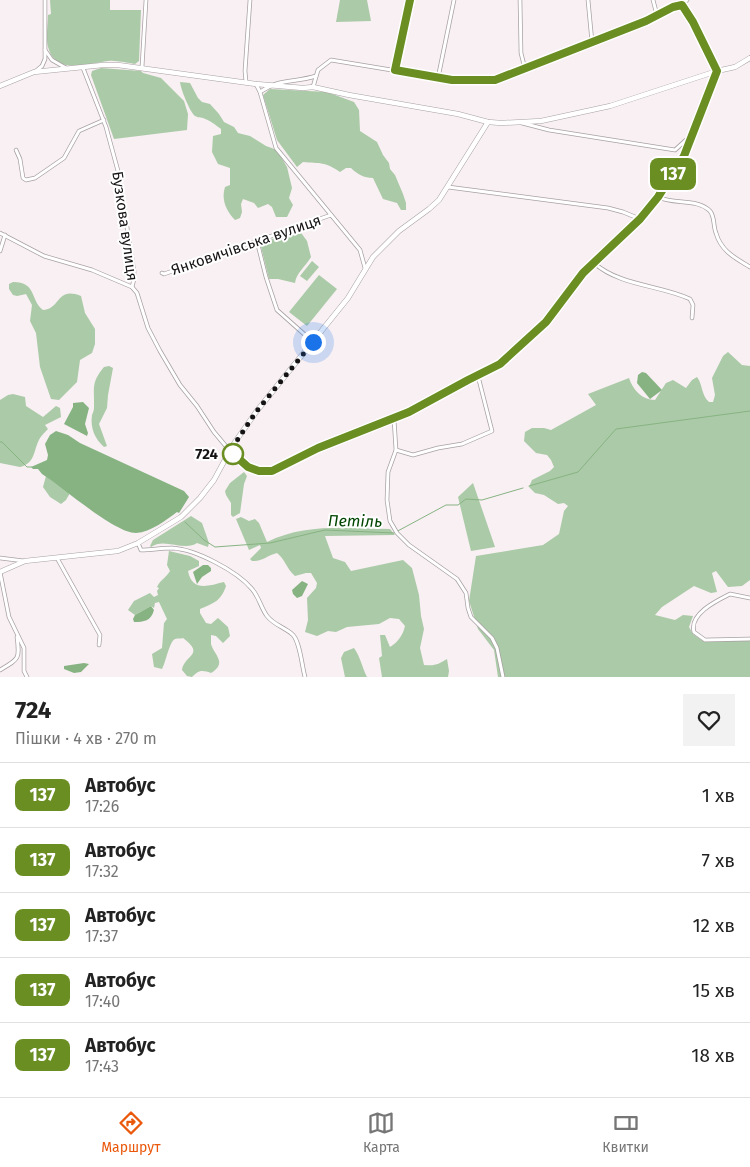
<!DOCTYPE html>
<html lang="uk">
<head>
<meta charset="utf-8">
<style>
	body { margin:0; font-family:"Fira Sans",sans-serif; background:#f2f2f2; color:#222; height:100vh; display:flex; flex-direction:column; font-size:19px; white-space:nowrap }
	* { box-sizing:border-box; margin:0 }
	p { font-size:16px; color:#767676 }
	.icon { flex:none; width:28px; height:28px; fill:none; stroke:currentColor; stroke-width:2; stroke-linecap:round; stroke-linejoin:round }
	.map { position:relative; height:677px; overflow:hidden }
	.side { display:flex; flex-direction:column; background:#fff; flex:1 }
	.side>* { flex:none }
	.badge { padding:0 10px; border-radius:8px; font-size:18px; line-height:32px }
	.you { position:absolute; width:25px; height:25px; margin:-12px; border:4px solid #fff; border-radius:50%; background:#1a73e8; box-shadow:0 0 0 8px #1a73e833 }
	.map>.badge { position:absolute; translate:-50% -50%; box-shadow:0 0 0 2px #fff }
	.round { display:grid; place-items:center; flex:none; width:52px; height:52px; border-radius:0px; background:#f2f2f2 }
	.summary { display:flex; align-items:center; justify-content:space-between; height:85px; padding:0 15px }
	h1 { font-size:24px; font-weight:700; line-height:38px }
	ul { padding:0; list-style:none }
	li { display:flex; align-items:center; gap:15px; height:65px; padding:0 15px; border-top:1px solid #e0e0e0 }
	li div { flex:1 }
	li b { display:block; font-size:19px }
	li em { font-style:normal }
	li .badge { min-width:55px; font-weight:700; text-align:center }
	.dock { display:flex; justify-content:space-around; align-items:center; height:70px; border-top:1px solid #e0e0e0; background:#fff; font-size:14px; color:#767676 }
	.dock a { display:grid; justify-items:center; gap:2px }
	.dock .selected { color:#ea580c }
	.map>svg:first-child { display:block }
	.green { fill:#abcaa7 }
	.water { fill:#87b383 }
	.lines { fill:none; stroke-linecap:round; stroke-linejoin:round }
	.stream { stroke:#87b383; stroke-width:1 }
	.minor-casing { stroke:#a8a1a3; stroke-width:4.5 }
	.tertiary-casing { stroke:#a8a1a3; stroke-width:5.5 }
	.minor { stroke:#fff; stroke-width:3 }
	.tertiary { stroke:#fff; stroke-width:4.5 }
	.line-casing { stroke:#fff; stroke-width:11 }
	.line { stroke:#6b8e23; stroke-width:8 }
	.walk { stroke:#161314; stroke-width:5; stroke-dasharray:0 9 }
	.stop-dot { fill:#fff; stroke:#6b8e23; stroke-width:2.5 }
	.labels { text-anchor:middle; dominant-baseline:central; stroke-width:4; stroke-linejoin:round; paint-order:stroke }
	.street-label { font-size:15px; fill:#161314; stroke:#fff }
	.stop-label { font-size:15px; font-weight:bold; fill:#161314; stroke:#fff; text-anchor:end }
	.water-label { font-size:16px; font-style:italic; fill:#024501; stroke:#fff }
</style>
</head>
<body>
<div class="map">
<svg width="750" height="677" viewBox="0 0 750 677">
	<rect width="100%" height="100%" fill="#f8f0f3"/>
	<g class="green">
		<path d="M50,0H110V10H141L139,61L135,64C126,63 117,60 108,61C90,63 57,75 49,50C45,40 48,26 48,15L51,14Z"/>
		<polygon points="340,0 367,0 371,21 336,22"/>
		<polygon points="101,68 141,71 143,73 161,78 184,101 188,114 187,130 114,139 91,75 92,71"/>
		<path d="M180,82L190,83L198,98L202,102L210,104L219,114L224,122L234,127L238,133L250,136L266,146L277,150L287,167L292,188L289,198L293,205L287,217H276L272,207L268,204L258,208L254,203L243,199L241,204L242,212L240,218L235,220C226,211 221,199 225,187L230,185V168L218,164L212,152L213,136L221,134V129C216,125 209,120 203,118C199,117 199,118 195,116C190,112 181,90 180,82Z"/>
		<path d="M270,89L327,92L354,102L359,110L360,131L377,142L383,155L389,163L390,169L395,175L403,194L406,203V210H401L397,203L383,199L373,178C364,178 357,174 351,168H346L340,172C324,161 321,164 303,162L297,167L277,140L263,95Z"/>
		<path d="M299,230L307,241L311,257C306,266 296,273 295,283L278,279H269L260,243Z"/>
		<polygon points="312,261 319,267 307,281 300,276"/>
		<polygon points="319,275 337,289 307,326 289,312"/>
		<path d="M13,282C37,282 30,300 43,310C61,309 56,286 81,296L85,313L95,329V344L92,353L80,360L77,382L59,400L51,399L40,367L36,333L30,321L32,305L26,294L17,296L13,295L9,289V284Z"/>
		<path d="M728,352L742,365L750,366V580L742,586L728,587L716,571L712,573L717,592L711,593L694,586L662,607L655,615L675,620L683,615L693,616L689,627L693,634L703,641L750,640V677H498L494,650L478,629L469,601L476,556L543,545L559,534L564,511L568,506L564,503L558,504L544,495L535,493L529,487L532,480L550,471L554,467L551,460L547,455L536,453L524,441L525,432L532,428H544L551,430L596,405L588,394L629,378C633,390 642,400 655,400L666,383L673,380L686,388L692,380L697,377C703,385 701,395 709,402H713L715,395L712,378L723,356Z"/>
		<path d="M109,366L113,368L108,395L107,408L99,424L107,446L104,447C95,439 90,428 92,415C93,413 94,410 94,408C95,388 90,384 104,367Z"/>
		<path d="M13,394L25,397L26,406L43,417L56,406L60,408L61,417L45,425L48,429C45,432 42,435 40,438C33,450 36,463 20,467L0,463V400L8,395Z"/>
		<polygon points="244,472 247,476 244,484 240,513 233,517 231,515 231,503 226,495 225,491 230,483"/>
		<polygon points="46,476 70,493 66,500 61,504 50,497 43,487"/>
		<polygon points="473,483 495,547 471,551 458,497"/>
		<path d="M191,516L202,523L209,543L208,547L197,543C184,552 164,537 151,547L150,546L153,540Z"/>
		<path d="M241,517L249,521L255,519L259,523L267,542C304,523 349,528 390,529L395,535L325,536L333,558L345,562L351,571L403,560L412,568L419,595L421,616L424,629L420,648L424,665C437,666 438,664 447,659L449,671L448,677H382L379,658L382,656L380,635H385L390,647C398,642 403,635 405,626L399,619L390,618L379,624L347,627L336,632L328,631L317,636L305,632L308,620L307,598L316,588L317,583L311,573H306L295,576C286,568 285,559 277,553C268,555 262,562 252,561L250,559L261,548L260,545L249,550L236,519Z"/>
		<path d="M169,551L190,556L199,561V566L188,571C192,592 208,586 224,582L226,586C221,601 214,603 200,609V613L206,623L211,624L218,618L228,627L230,636L223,643L216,636L211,635C211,637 211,642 211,644C214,655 228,663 211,673C202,670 199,670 192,677L187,676L182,670C184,655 206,655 183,638C181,639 178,638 175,639C169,642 166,662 162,669L154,667L152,654L162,648L164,623L167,619L159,602L155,603L154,608L151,606L135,615L128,610L134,601L150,593L154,597L158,595L157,591L159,588L157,587C161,579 166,578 170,571L167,565Z"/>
		<path d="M354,648C360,656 362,667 367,677H345L341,658L344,652Z"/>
	</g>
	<g class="water">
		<polygon points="642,372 646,373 662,390 650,399 637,383 638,375"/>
		<polygon points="83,402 89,408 85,424 88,433 87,436 64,424 73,407 73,403"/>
		<path d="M56,431L68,435L80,443L184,491L189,497L179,513L177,512C166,520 151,532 136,533C114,533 63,487 42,474L38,469H33L31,467L47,460L48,455L45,444L50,435Z"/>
		<polygon points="203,565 208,565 211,568 211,571 202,577 197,584 193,572"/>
		<polygon points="302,581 308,584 302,596 297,598 293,594 292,590"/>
		<path d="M151,606L154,610C151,621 144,622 134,622L133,619L135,615Z"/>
		<polygon points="84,663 89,664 81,672 74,673 64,669 64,666"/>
	</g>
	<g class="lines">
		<g class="stream">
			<polyline points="0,442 2,442 27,467 32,467"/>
			<polyline points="529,486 578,472 616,429 750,411"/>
			<polyline points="185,522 204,540 215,547 270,543 325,530 394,533 446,505 458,505 466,499 482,500 523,488"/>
		</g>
		<g class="minor-casing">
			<g id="minor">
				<polyline points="520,0 521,53 525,69"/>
				<polyline points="588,0 592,42"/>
				<polyline points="653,0 657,15"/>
				<polyline points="681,5 687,0"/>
				<polyline points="45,50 52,60 66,68"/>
				<polyline points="142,67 146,0"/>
				<polyline points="83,68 106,127 118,171 134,271 134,279 132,287 137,293 148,328 160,351 180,385 197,406 214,432 230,451 248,467 259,471 272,471 318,448 409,412 468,380 501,364 527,341 546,322 560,305 583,273 640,219 658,197 684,156 717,71 693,22 681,5 673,7 646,21 495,80 452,80 331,60 318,70 313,87"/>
				<polyline points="395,70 410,0"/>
				<polyline points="36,71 42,66 45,59 45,0"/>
				<polyline points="438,78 454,0"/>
				<polyline points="246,82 245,71 250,0"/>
				<polyline points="256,84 260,92 276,148 360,250 365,268"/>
				<path d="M260,92C280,78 294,83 316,76"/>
				<polyline points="522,123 549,130 675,150 686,140 690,141"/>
				<polyline points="16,150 20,159 23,178 26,180 35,178 64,158 79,131 104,120"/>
				<polyline points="448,187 608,208 623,212 640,219"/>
				<path d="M658,197C674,205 697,198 710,211C715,217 713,226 716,233C721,251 735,258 750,267"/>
				<polyline points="0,233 44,256 92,270 132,287"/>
				<polyline points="257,241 266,277 277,310 313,342"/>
				<polyline points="0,251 5,235"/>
				<path d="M594,263C620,286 660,285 690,299L693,305L692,318"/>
				<polyline points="162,273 164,274 331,215"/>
				<polyline points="394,419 396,450 388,472 387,500 390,521 397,533 409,545 457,579 466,593 468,608 471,617 492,638 497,648 503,677"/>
				<polyline points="396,450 413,455 438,448 462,444 492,431 478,376"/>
				<path d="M138,543L141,550C151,550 162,548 172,548C195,549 237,571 252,589C259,597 261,608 267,616C274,625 284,627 292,634C300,640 302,667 305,677"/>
				<polyline points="0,558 24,561"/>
				<polyline points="57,558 100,635 99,645"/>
				<polyline points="0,572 9,617 24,648 24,671 27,677"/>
				<path d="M750,598L730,594C716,601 689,614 694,632L705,640L750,639"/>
				<path d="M0,670C19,659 20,659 17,637"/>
			</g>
		</g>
		<g class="tertiary-casing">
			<g id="tertiary">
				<polyline points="0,86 34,72 103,65 118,65 256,84 303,88 313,87 349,95 458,114 488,122 501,123 541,121 610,106 717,71 735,67 750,58"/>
				<polyline points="0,572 25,561 118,551 138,543 181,517 200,498 214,480 233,445 256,412 348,298 373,257 399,231 429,209 439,200 488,122"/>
			</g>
		</g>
		<use href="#minor" class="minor"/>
		<use href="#tertiary" class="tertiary"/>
	</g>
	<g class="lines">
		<g class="line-casing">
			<polyline id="line" points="230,451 248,467 259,471 272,471 318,448 409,412 468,380 500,364 546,322 583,273 640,219 658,197 684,156 717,71 693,22 682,5 673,7 646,21 495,80 452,80 395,70 410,0"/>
		</g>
		<use href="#line" class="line"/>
		<polyline class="walk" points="233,454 230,451 256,412 313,342"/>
	</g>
	<circle class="stop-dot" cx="233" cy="454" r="10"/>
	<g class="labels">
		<g class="street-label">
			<text transform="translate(125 226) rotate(82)">Бузкова вулиця</text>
			<text transform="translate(246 245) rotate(-19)">Янковичівська вулиця</text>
		</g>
		<g class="stop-label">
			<text x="218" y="454">724</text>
		</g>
		<g class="water-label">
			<text transform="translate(355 521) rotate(1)">Петіль</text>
		</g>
	</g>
</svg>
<div class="you" style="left:313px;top:342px"></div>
<b class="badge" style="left:673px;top:174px;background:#6b8e23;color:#fff">137</b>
</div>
<section class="side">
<div class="summary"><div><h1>724</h1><p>Пішки · 4 хв · 270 m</p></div><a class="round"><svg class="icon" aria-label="heart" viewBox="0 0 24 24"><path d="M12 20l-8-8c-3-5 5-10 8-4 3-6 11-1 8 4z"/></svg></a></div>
<ul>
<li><span class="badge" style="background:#6b8e23;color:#fff">137</span><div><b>Автобус</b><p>17:26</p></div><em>1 хв</em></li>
<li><span class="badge" style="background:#6b8e23;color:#fff">137</span><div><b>Автобус</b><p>17:32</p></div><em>7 хв</em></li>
<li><span class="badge" style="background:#6b8e23;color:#fff">137</span><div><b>Автобус</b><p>17:37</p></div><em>12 хв</em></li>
<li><span class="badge" style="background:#6b8e23;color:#fff">137</span><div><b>Автобус</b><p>17:40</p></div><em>15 хв</em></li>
<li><span class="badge" style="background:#6b8e23;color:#fff">137</span><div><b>Автобус</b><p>17:43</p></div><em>18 хв</em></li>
</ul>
</section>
<nav class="dock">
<a class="selected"><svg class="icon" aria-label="directions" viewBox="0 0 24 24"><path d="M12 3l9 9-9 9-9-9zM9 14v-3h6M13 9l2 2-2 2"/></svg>Маршрут</a>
<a><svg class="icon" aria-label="map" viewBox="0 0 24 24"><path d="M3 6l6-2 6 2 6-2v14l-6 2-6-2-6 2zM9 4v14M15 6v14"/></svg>Карта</a>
<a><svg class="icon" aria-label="tickets" viewBox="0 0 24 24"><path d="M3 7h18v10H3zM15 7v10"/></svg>Квитки</a>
</nav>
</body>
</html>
